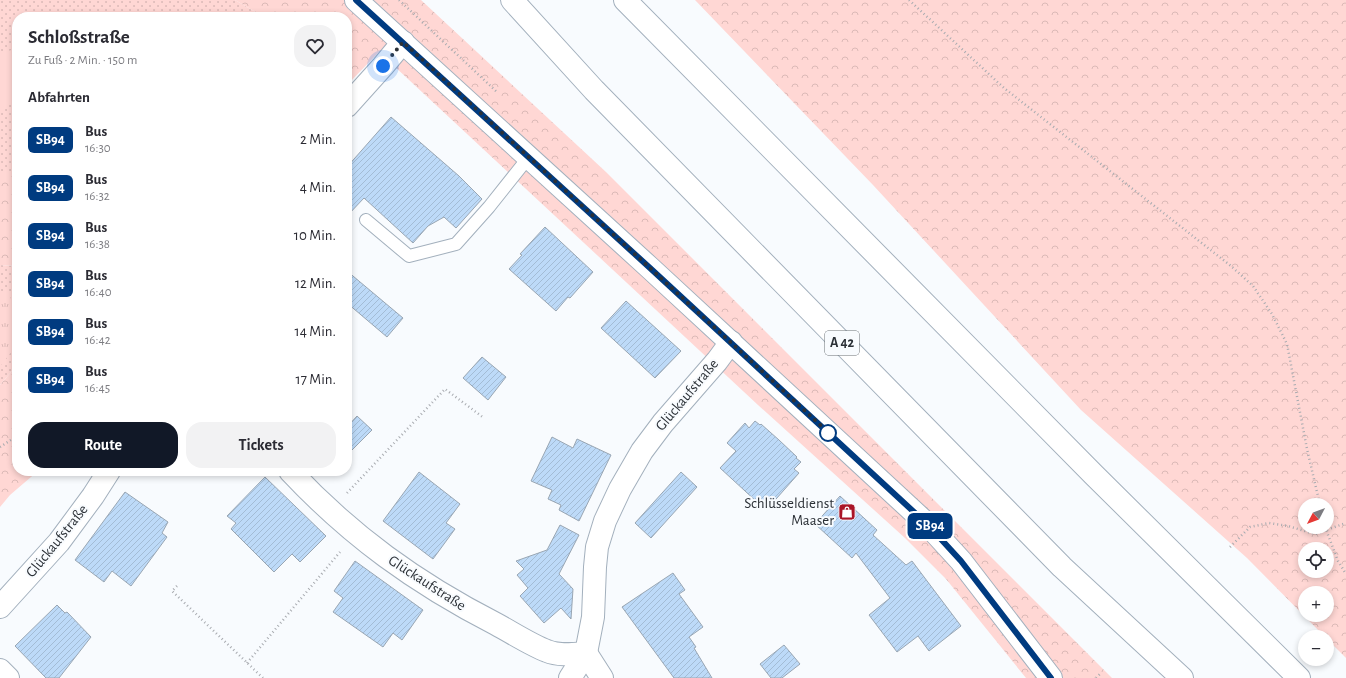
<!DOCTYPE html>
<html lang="de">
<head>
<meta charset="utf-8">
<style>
	body { margin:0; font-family:"Alegreya Sans",sans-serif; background:#f2f2f3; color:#2b2b33; height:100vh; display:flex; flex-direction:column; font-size:15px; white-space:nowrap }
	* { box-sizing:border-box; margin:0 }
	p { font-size:13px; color:#7c7c81 }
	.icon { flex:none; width:22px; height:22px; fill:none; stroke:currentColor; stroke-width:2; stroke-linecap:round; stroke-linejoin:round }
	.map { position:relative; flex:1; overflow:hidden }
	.drawer { position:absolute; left:12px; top:12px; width:340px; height:464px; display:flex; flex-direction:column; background:#fff; border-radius:16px; box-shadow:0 2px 6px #0003 }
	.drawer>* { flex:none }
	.badge { padding:0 8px; border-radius:6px; font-size:14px; line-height:26px }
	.needle { width:26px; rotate:229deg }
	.buttons { position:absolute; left:1298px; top:498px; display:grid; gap:8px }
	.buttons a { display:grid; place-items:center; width:36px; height:36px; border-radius:50%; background:#fff; box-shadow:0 2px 6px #0003; font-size:20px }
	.you { position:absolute; width:20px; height:20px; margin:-10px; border:3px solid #fff; border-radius:50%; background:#1a73e8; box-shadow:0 0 0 6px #1a73e833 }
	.map>.badge { position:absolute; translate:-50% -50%; box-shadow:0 0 0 2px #fff }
	h2 { padding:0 16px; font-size:15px; line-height:36px }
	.round { display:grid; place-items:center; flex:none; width:42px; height:42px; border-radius:16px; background:#f2f2f3 }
	.headline { display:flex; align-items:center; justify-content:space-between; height:68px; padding:0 16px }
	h1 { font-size:19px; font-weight:700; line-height:30px }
	.button { display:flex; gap:8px; margin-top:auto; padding:8px 16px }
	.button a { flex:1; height:46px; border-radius:16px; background:#111827; color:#fff; font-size:16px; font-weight:700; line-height:46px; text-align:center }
	.button a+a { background:#f2f2f3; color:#2b2b33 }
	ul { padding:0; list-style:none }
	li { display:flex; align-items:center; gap:12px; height:48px; padding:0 16px }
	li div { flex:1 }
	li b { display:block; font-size:15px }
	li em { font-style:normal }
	li .badge { min-width:44px; font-weight:700; text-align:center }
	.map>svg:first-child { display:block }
	.grass { fill:url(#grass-dots) }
	.forest { fill:url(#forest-crowns); fill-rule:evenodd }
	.park { fill:url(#park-tufts) }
	.pitch { fill:#ffd7d4 }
	.building { fill:url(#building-hatch); stroke:#99a6b3 }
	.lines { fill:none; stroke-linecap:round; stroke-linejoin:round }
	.lane-casing { stroke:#a3b0bd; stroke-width:14 }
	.street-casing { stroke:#a3b0bd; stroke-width:24 }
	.highway-casing { stroke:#a3b0bd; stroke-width:24 }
	.path { stroke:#a8abb0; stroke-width:2.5; stroke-dasharray:1 3; stroke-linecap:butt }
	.lane { stroke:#fff; stroke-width:12 }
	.street { stroke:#fff; stroke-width:22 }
	.highway { stroke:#fff; stroke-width:22 }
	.line-casing { stroke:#fff; stroke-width:9 }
	.line { stroke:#003b80; stroke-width:6 }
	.walk { stroke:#2c3137; stroke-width:4; stroke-dasharray:0 7.2 }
	.stop-dot { fill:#fff; stroke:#003b80; stroke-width:2 }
	.labels { text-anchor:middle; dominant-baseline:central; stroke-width:4; stroke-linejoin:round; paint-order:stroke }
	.shield { fill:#f8fbfe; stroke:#696e73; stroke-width:1 }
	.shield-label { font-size:14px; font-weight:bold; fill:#2c3137 }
	.street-label { font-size:15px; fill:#2c3137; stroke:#f8fbfe }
	.poi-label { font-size:15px; fill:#2c3137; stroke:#f8fbfe; text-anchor:end }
</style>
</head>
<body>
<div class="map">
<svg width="1346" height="678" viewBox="0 0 1346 678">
	<defs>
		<pattern id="grass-dots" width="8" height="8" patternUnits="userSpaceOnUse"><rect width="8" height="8" fill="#ffd7d4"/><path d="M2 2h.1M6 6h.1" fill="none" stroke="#dbb9b7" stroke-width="1.8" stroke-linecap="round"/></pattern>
		<pattern id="forest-crowns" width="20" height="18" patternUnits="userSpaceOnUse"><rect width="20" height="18" fill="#ffd7d4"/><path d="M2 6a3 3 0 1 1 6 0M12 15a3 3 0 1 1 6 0" fill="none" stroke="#dbb9b7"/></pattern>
		<pattern id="park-tufts" width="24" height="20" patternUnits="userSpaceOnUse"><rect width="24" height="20" fill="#ffd7d4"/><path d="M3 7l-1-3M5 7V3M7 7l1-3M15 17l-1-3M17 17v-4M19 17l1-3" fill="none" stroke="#dbb9b7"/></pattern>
		<pattern id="building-hatch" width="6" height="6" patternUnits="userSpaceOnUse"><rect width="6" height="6" fill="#bddaf8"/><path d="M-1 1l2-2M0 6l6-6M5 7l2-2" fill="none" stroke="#a3bcd5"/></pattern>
	</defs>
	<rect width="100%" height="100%" fill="#f8fbfe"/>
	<g class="grass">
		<polygon points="0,0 235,0 264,17 17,17 17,178 12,173 0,173"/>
		<polygon points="0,265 17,266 17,365 0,385"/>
	</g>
	<g class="forest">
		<polygon points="235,0 421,0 606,172 1112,678 1026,678 946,579 905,538 758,405 379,52 347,85 347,17 264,17"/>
		<path d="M695,0H1346V658L1327,639V637H1325L1247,558L1081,410L873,185ZM1305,505H1327V527H1305ZM1305,549H1327V571H1305ZM1305,593H1327V615H1305Z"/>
		<polygon points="0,173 12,173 17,178 17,266 0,265"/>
		<polygon points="17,365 17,471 38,471 10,495 0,507 0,385"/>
	</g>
	<polygon class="park" points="0,292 9,292 17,321 17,344 0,367"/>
	<polygon class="pitch" points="17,48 17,102 0,108 0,54"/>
	<g class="building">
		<polygon points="391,117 459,176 482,199 456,228 444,217 428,226 413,243 364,198 347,216 347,167"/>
		<polygon points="545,227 593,272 570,298 568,297 556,311 509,269 522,255 520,254"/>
		<polygon points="347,271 403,318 387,337 347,303"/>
		<polygon points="626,301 681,351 655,378 601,328"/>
		<polygon points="482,357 506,377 488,400 463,378"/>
		<polygon points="357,416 372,430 347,455 347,427"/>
		<polygon points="755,421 760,425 761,424 779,440 797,457 796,458 801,462 794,469 799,473 769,507 760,499 757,502 720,468 736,451 727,443 745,423 749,428"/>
		<polygon points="552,437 573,448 577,439 611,455 579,521 559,510 561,505 548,499 552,490 531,481"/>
		<polygon points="419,472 460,504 446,523 455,529 433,559 383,521"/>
		<polygon points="681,472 697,487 651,538 635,523"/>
		<polygon points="265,477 326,536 300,562 292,554 274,572 231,529 236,523 227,516"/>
		<polygon points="125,492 168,522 162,533 167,537 131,586 112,571 104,582 75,560"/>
		<polygon points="840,496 877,530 873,535 906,565 912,561 961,626 929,651 918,636 897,652 869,615 890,598 856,553 852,558 815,524"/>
		<polygon points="560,525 579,535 559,574 573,589 571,619 561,608 544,623 520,596 528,588 517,575 524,569 516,561 547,550"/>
		<polygon points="355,561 423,610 402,640 393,633 383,647 333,612 343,598 334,591"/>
		<polygon points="673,573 685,590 679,594 703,627 689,637 696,647 694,648 712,678 674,678 622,607"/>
		<polygon points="57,605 65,613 67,612 91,637 59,678 46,678 15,646"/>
		<polygon points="784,645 800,664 782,678 771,678 760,664"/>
	</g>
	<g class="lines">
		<g class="lane-casing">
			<polyline id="lane" points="366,220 409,256 456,244 489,207 528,158"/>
		</g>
		<g class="street-casing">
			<g id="street">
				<polyline points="356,0 650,268 928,525 961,561 1051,678"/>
				<polyline points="347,106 383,66 403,42"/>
				<path d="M290,471C351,536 416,583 496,624C511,632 531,645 547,651C559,656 573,654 586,653"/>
				<polyline points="0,607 59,542 93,496 109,471"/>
				<polyline points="586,653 602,678"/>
				<polyline points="0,670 8,678"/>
				<polyline points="570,678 586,653 593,617 595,567 597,547 605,521 620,489 642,451 663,423 717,361 731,342"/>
			</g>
		</g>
		<g class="highway-casing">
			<g id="highway">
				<polyline points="512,0 594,90 1062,567 1182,678"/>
				<polyline points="625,0 1094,475 1299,678"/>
			</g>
		</g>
		<g class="path">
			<polyline points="399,0 498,93"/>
			<polyline points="909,0 1004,88 1231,266 1253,286 1272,314 1287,344 1307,449 1320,505"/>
			<polyline points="0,447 17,436"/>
			<polyline points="347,493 445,389 484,418"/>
			<polyline points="1325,527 1338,561 1346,574"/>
			<polyline points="1230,547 1250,527 1269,523 1288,526 1315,534 1346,523"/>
			<polyline points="177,586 172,591 263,678"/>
			<polyline points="247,663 340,552"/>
			<polyline points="1096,678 1100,674"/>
		</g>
		<use href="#lane" class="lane"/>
		<use href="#street" class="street"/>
		<use href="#highway" class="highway"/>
	</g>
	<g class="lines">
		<g class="line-casing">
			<polyline id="line" points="356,0 650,268 928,525 961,561 1051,678"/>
		</g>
		<use href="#line" class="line"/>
		<polyline class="walk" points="383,66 403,42 650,268 829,433 828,433"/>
	</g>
	<defs>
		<g id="shop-square" transform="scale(0.9)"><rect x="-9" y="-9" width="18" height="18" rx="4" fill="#aa1527" stroke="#f8fbfe"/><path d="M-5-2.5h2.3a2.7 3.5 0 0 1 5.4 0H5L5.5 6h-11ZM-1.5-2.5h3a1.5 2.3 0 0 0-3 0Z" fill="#fff"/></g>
	</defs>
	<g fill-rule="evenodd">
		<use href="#shop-square" x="847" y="512"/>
	</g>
	<circle class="stop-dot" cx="828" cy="433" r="8"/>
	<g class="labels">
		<rect class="shield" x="825" y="331" width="34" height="24" rx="3"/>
		<g class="shield-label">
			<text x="842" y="343">A 42</text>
		</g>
		<g class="street-label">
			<text transform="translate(687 395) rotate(-50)">Glückaufstraße</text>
			<text transform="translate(57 541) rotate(-51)">Glückaufstraße</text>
			<text transform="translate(427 583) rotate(33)">Glückaufstraße</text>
		</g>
		<g class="poi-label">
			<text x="834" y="503">Schlüsseldienst<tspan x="834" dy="17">Maaser</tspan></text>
		</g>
	</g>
</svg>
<div class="buttons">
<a><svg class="needle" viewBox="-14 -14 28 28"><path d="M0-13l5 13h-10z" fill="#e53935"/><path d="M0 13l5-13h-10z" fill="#7c7c81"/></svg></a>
<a><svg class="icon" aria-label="locate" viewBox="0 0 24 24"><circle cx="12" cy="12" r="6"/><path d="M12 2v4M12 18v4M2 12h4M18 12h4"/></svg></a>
<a>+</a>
<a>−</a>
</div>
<div class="you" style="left:383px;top:66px"></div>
<b class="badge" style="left:930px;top:526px;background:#003b80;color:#fff">SB94</b>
<section class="drawer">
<div class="headline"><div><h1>Schloßstraße</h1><p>Zu Fuß · 2 Min. · 150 m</p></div><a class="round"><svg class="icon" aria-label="heart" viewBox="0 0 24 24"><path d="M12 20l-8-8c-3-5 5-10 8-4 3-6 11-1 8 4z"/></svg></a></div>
<h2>Abfahrten</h2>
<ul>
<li><span class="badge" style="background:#003b80;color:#fff">SB94</span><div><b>Bus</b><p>16:30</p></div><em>2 Min.</em></li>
<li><span class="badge" style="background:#003b80;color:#fff">SB94</span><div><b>Bus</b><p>16:32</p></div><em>4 Min.</em></li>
<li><span class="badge" style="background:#003b80;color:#fff">SB94</span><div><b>Bus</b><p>16:38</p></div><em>10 Min.</em></li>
<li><span class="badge" style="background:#003b80;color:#fff">SB94</span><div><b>Bus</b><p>16:40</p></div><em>12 Min.</em></li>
<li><span class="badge" style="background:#003b80;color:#fff">SB94</span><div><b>Bus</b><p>16:42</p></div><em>14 Min.</em></li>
<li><span class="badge" style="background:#003b80;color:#fff">SB94</span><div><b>Bus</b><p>16:45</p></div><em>17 Min.</em></li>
</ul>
<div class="button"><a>Route</a><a>Tickets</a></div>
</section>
</div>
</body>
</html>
